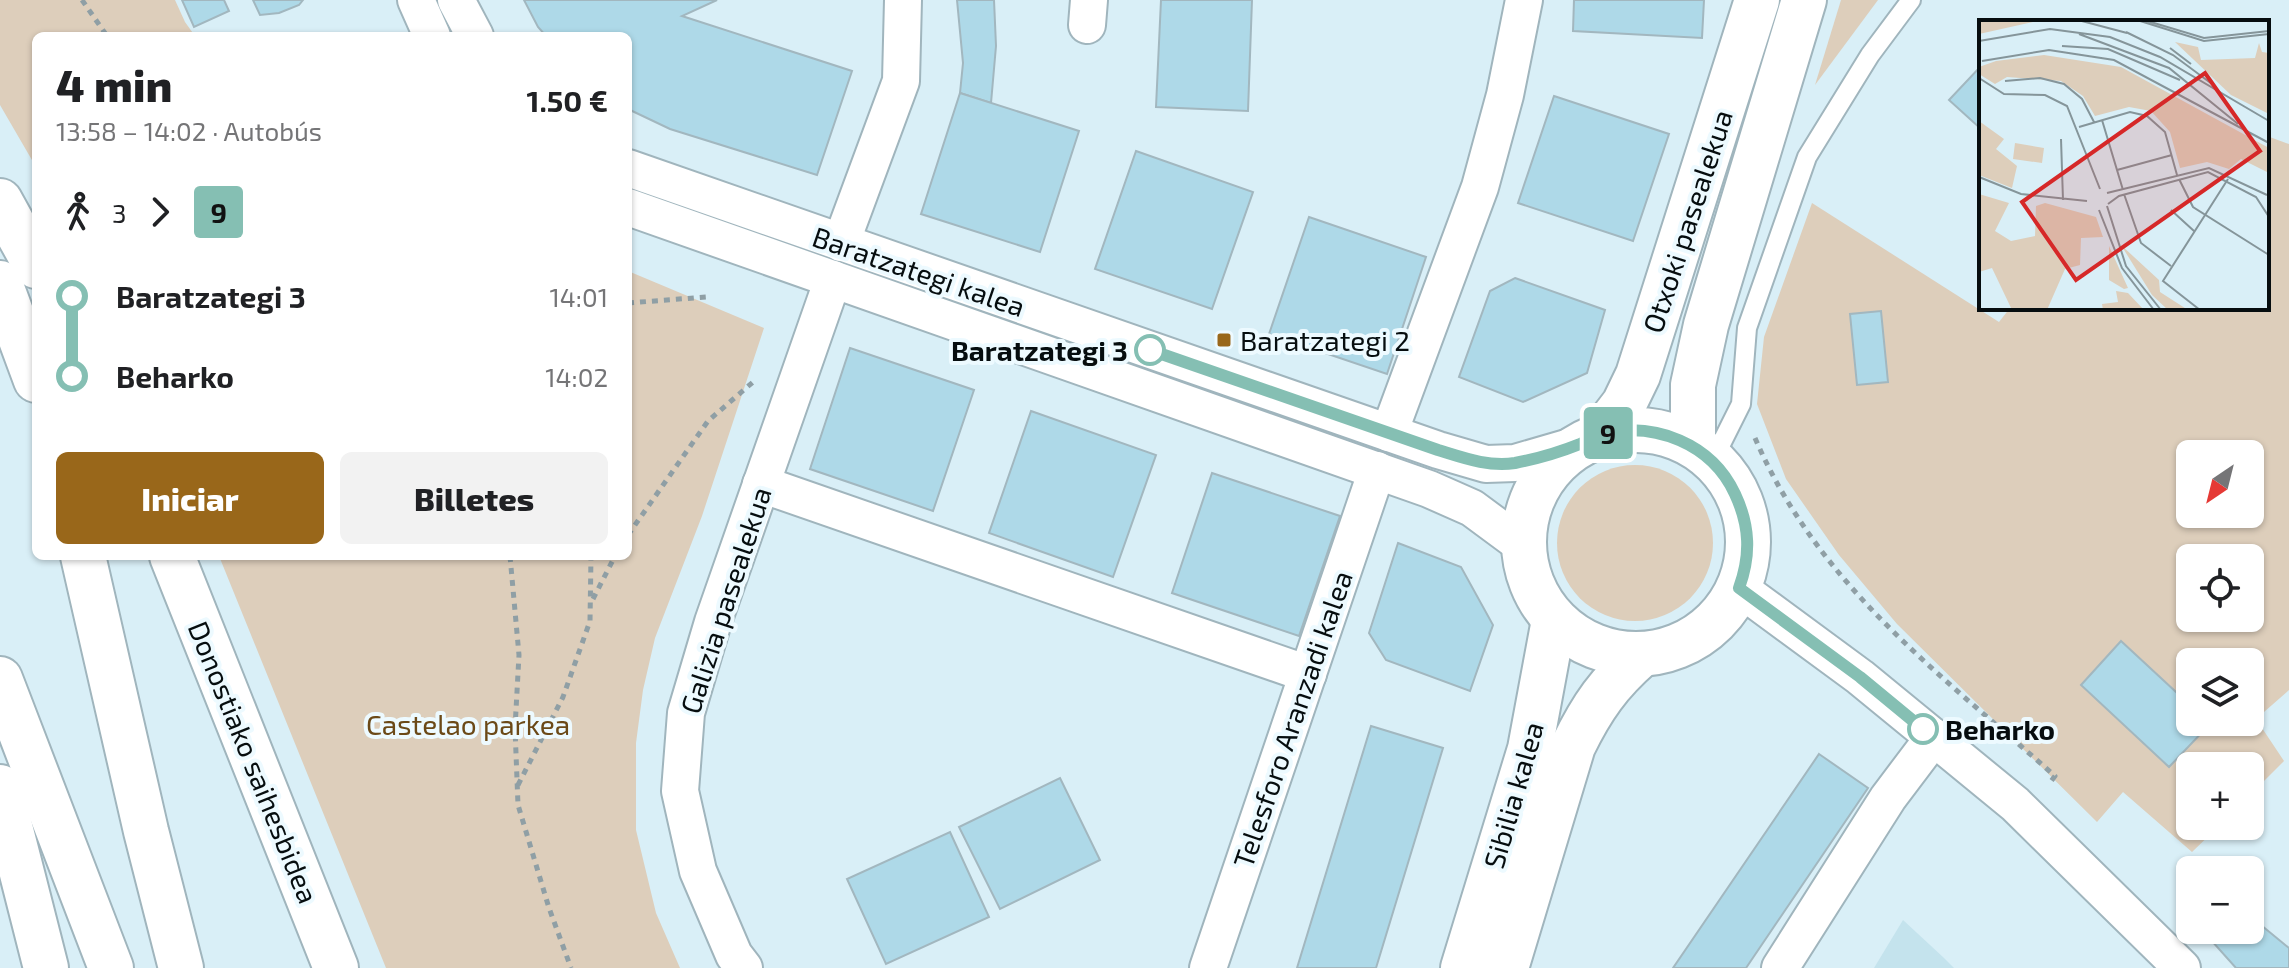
<!DOCTYPE html>
<html lang="es">
<head>
<meta charset="utf-8">
<style>
	body { margin:0; font-family:"Exo 2",sans-serif; background:#f2f2f2; color:#202124; height:100vh; display:flex; flex-direction:column; font-size:30px; white-space:nowrap }
	* { box-sizing:border-box; margin:0 }
	p { font-size:26px; color:#757577 }
	.icon { flex:none; width:44px; height:44px; fill:none; stroke:currentColor; stroke-width:2; stroke-linecap:round; stroke-linejoin:round }
	.map { position:relative; flex:1; overflow:hidden }
	.drawer { position:absolute; left:32px; top:32px; width:600px; height:528px; display:flex; flex-direction:column; background:#fff; border-radius:12px; box-shadow:0 2px 6px #0004 }
	.drawer>* { flex:none }
	.badge { padding:0 16px; border-radius:6px; font-size:28px; line-height:52px }
	.needle { width:52px; rotate:215deg }
	.tools { position:absolute; left:2176px; top:440px; display:grid; gap:16px }
	.tools a { display:grid; place-items:center; width:88px; height:88px; border-radius:12px; background:#fff; box-shadow:0 2px 6px #0004; font-size:40px }
	.map>.badge { position:absolute; translate:-50% -50%; box-shadow:0 0 0 4px #fff }
	.legs { display:flex; align-items:center; gap:12px; height:88px; padding:0 24px; font-size:26px }
	.legs p { margin-inline-start:auto }
	.head { display:flex; align-items:center; justify-content:space-between; height:136px; padding:0 24px }
	h1 { font-size:44px; font-weight:800; line-height:60px }
	.primary-button { display:flex; gap:16px; margin-top:auto; padding:16px 24px }
	.primary-button a { flex:1; height:92px; border-radius:12px; background:#99671a; color:#fff; font-size:32px; font-weight:800; line-height:92px; text-align:center }
	.primary-button a+a { background:#f2f2f2; color:#202124 }
	ul { padding:0 24px; list-style:none }
	li { display:flex; align-items:center; gap:28px; height:80px; font-size:30px }
	li i { display:grid; place-items:center; width:12px; height:100%; margin:0 10px; background:currentColor }
	li i::after { content:''; width:20px; height:20px; margin:-10px; border:6px solid; border-radius:50%; background:#fff }
	li p { margin-inline-start:auto }
	li:first-child i { background:linear-gradient(#0000 50%,currentColor 0) }
	li:last-child i { background:linear-gradient(currentColor 50%,#0000 0) }
	.map>svg:first-child { display:block }
	.built { fill:#c4e3ed }
	.green { fill:#ddcebb; fill-rule:evenodd }
	.building { fill:#aed9e8; stroke:#a2b7bf; stroke-width:2 }
	.lines { fill:none; stroke-linecap:round; stroke-linejoin:round }
	.lane-casing { stroke:#a0b5bd; stroke-width:22 }
	.street-casing { stroke:#a0b5bd; stroke-width:40 }
	.secondary-casing { stroke:#a0b5bd; stroke-width:48 }
	.highway-casing { stroke:#a0b5bd; stroke-width:48 }
	.path { stroke:#8f9fa5; stroke-width:5; stroke-dasharray:6 6; stroke-linecap:butt }
	.lane { stroke:#fff; stroke-width:18 }
	.street { stroke:#fff; stroke-width:36 }
	.secondary { stroke:#fff; stroke-width:44 }
	.highway { stroke:#fff; stroke-width:44 }
	.line-1-casing { stroke:#fff; stroke-width:18 }
	.line-1 { stroke:#85bfb3; stroke-width:12 }
	.poi-dot { fill:#99671a; stroke:#edfaff; stroke-width:3 }
	.stop-1-dot { fill:#fff; stroke:#85bfb3; stroke-width:4 }
	.labels { text-anchor:middle; dominant-baseline:central; stroke-width:8; stroke-linejoin:round; paint-order:stroke }
	.street-label { font-size:28px; fill:#060d0f; stroke:#edfaff }
	.poi-label { font-size:28px; fill:#060d0f; stroke:#edfaff; text-anchor:start }
	.stop-label { font-size:28px; font-weight:bold; fill:#060d0f; stroke:#edfaff; text-anchor:end }
	.park-label { font-size:28px; fill:#6b4917; stroke:#edfaff }
	.inset-road { fill:none; stroke:#85959a; stroke-width:2 }
	.view { fill:#d62828; fill-opacity:0.15; stroke:#d62828; stroke-width:4 }
	.inset-edge { fill:none; stroke:#060d0f; stroke-width:4 }
</style>
</head>
<body>
<div class="map">
<svg width="2289" height="968" viewBox="0 0 2289 968">
	<rect width="100%" height="100%" fill="#d9eff7"/>
	<polygon class="built" points="1903,920 1944,958 1954,968 1874,968"/>
	<g class="green">
		<polygon points="0,0 175,0 185,22 195,36 36,36 36,167 0,105"/>
		<polygon points="1841,0 1878,0 1815,85"/>
		<path d="M2267,136L2289,144V690L2256,719L2284,761L2250,795V766H2190V826H2219L2192,852L2123,792L2097,822L1897,624L1839,555L1786,479L1757,404L1764,337L1812,203L1999,322L2010,308H2267ZM2190,454H2250V514H2190ZM2190,558H2250V618H2190ZM2190,662H2250V722H2190Z"/>
		<polygon points="628,271 764,328 702,516 655,638 643,690 636,743 636,830 656,913 680,968 386,968 219,556 628,556"/>
		<circle cx="1635" cy="543" r="78"/>
	</g>
	<g class="building">
		<polygon points="182,0 224,0 229,11 194,27"/>
		<polygon points="253,0 303,0 299,5 279,13 260,15"/>
		<polygon points="524,0 717,0 682,16 852,71 817,175 670,129 628,109 628,36 546,36 538,27"/>
		<polygon points="957,0 994,0 996,46 991,103 960,93 963,63"/>
		<polygon points="1161,0 1252,0 1248,111 1156,107"/>
		<polygon points="1574,0 1704,0 1702,38 1573,31"/>
		<polygon points="1981,66 1981,129 1949,100"/>
		<polygon points="960,93 1079,131 1040,252 921,214"/>
		<polygon points="1554,96 1669,134 1633,241 1518,203"/>
		<polygon points="1136,151 1253,192 1212,309 1095,269"/>
		<polygon points="1309,217 1426,257 1387,374 1269,334"/>
		<polygon points="1515,278 1605,310 1587,373 1523,402 1459,377 1490,291"/>
		<polygon points="1881,311 1888,382 1857,385 1850,314"/>
		<polygon points="850,348 974,390 933,511 810,469"/>
		<polygon points="1031,411 1156,455 1113,577 989,533"/>
		<polygon points="1212,473 1340,516 1299,636 1172,593"/>
		<polygon points="1398,543 1461,567 1493,625 1470,691 1386,660 1369,633"/>
		<polygon points="2121,641 2190,705 2190,722 2210,724 2169,767 2081,685"/>
		<polygon points="1371,726 1443,748 1376,968 1297,968"/>
		<polygon points="1819,754 1868,788 1746,968 1673,968"/>
		<polygon points="1060,778 1100,860 1000,909 959,827"/>
		<polygon points="950,832 989,917 886,964 847,879"/>
		<polygon points="2250,916 2289,948 2289,968 2236,968 2202,930 2250,930"/>
	</g>
	<g class="lines">
		<g class="lane-casing">
			<polyline id="lane" points="1713,460 1741,404 1747,328 1807,157 1870,55 1911,0"/>
		</g>
		<g class="street-casing">
			<g id="street">
				<polyline points="416,0 432,36"/>
				<polyline points="456,0 475,36"/>
				<polyline points="1087,25 1089,0"/>
				<polyline points="628,168 1438,450 1486,464 1515,463 1577,445"/>
				<polyline points="628,207 1429,489 1472,508 1522,545"/>
				<polyline points="841,243 901,81 903,0"/>
				<polyline points="1389,433 1480,187 1505,95 1524,0"/>
				<polyline points="761,484 1308,674"/>
				<polyline points="1739,588 1860,677 2015,804 2182,968"/>
				<polyline points="744,968 734,955 698,871 680,791 686,713 713,622 833,279"/>
				<polyline points="1208,968 1377,470"/>
				<polyline points="1780,968 1888,798 1934,737"/>
			</g>
		</g>
		<g class="secondary-casing">
			<g id="secondary">
				<circle cx="1636" cy="542" r="112"/>
				<polyline points="1601,434 1624,404 1638,375 1757,0"/>
				<polyline points="1693,445 1693,385 1706,325 1804,0"/>
				<polyline points="1463,968 1530,749 1554,620"/>
				<path d="M1506,968L1573,746C1592,707 1609,683 1641,655"/>
			</g>
		</g>
		<g class="highway-casing">
			<g id="highway">
				<polyline points="0,201 36,266"/>
				<polyline points="0,283 36,380"/>
				<polyline points="83,556 146,831 181,968"/>
				<polyline points="172,556 336,968"/>
				<polyline points="0,679 111,968"/>
				<polyline points="0,787 46,968"/>
			</g>
		</g>
		<g class="path">
			<polyline points="82,0 107,36"/>
			<polyline points="628,303 706,297"/>
			<path d="M1755,438C1818,585 1939,673 2055,776L2049,784"/>
			<polyline points="628,535 708,421 753,382"/>
			<polyline points="510,556 519,655 515,728 518,805 549,908 571,968"/>
			<polyline points="593,599 615,556"/>
			<polyline points="518,785 563,697 590,621 591,556"/>
		</g>
		<use href="#lane" class="lane"/>
		<use href="#street" class="street"/>
		<use href="#secondary" class="secondary"/>
		<use href="#highway" class="highway"/>
	</g>
	<g class="lines">
		<g class="line-1-casing">
			<path id="line-1" d="M1150,350L1438,450C1464,458 1488,467 1515,463C1536,459 1560,452 1580,444C1587,441 1595,436 1602,434C1655,421 1712,444 1735,494C1750,526 1751,555 1739,588L1860,677L1923,729"/>
		</g>
		<use href="#line-1" class="line-1"/>
	</g>
	<rect class="poi-dot" x="1216" y="332" width="16" height="16" rx="4"/>
	<g class="stop-1-dot">
		<circle cx="1150" cy="350" r="14"/>
		<circle cx="1923" cy="729" r="14"/>
	</g>
	<g class="labels">
		<g class="street-label">
			<text transform="translate(1687 221) rotate(-72)">Otxoki pasealekua</text>
			<text transform="translate(919 271) rotate(19)">Baratzategi kalea</text>
			<text transform="translate(725 600) rotate(-72)">Galizia pasealekua</text>
			<text transform="translate(1292 719) rotate(-71)">Telesforo Aranzadi kalea</text>
			<text transform="translate(254 762) rotate(68)">Donostiako saihesbidea</text>
			<text transform="translate(1513 795) rotate(-74)">Sibilia kalea</text>
		</g>
		<g class="poi-label">
			<text x="1240" y="340">Baratzategi 2</text>
		</g>
		<g class="stop-label">
			<text x="1128" y="350">Baratzategi 3</text>
			<text x="1945" y="729" text-anchor="start">Beharko</text>
		</g>
		<g class="park-label">
			<text x="468" y="724">Castelao parkea</text>
		</g>
	</g>
	<g transform="translate(1979 20)">
		<rect width="290" height="290" fill="#d9eff7"/>
		<path d="M0,0H63L0,14ZM196,22L219,27L222,40L276,38L280,23L283,32L290,33V94L252,75ZM65,35L142,47L290,128V153L262,139L250,149L228,142L201,148L191,112L172,91L150,87L116,96L104,76L82,61L28,57L16,64L0,54V47L17,41ZM0,101L25,119L17,129L38,146L33,168L0,155ZM36,123L65,128L63,143L34,139ZM0,174L30,183L16,211L32,221L56,216L57,186L66,183L117,197L124,217L102,218L101,245L86,249L68,290H33L13,248L0,252ZM142,225L180,260L181,272L209,290H189L173,275ZM130,226L149,268L145,269L130,260ZM137,271L149,273L165,290H124L123,284L139,282Z" fill="#ddcebb"/>
		<path class="inset-road" d="M99,0L148,13M158,0L225,21L290,14M165,0L225,18L290,11M147,12L194,35L233,64M100,14L190,48L259,104M0,21L71,9L131,17L181,37L290,101M83,26L129,29L201,60M191,28L212,44M3,41L70,30L135,40L290,123M0,58L25,74L66,75L88,86L121,169M26,61L61,58L85,64L103,79L115,102M123,100L144,170M100,107L151,92L168,96L186,112L198,155M82,119L84,180M138,150L193,135M0,157L42,174L108,181M200,159L214,187L290,235M128,173L230,148L288,175M145,174L162,223L192,246M129,184L140,176L229,152L277,177L290,197M128,186L147,246L182,290M120,190L143,248L175,290M192,190L215,211M221,290L184,261L249,159"/>
		<path class="view" d="M226,53L281,131L97,260L43,182Z"/>
		<rect width="290" height="290" class="inset-edge"/>
	</g>
</svg>
<div class="tools">
<a><svg class="needle" viewBox="-14 -14 28 28"><path d="M0-13l5 13h-10z" fill="#e53935"/><path d="M0 13l5-13h-10z" fill="#757577"/></svg></a>
<a><svg class="icon" aria-label="locate" viewBox="0 0 24 24"><circle cx="12" cy="12" r="6"/><path d="M12 2v4M12 18v4M2 12h4M18 12h4"/></svg></a>
<a><svg class="icon" aria-label="layers" viewBox="0 0 24 24"><path d="M12 4l9 5-9 5-9-5zM3 14l9 5 9-5"/></svg></a>
<a>+</a>
<a>−</a>
</div>
<b class="badge" style="left:1608px;top:433px;background:#85bfb3;color:#111">9</b>
<section class="drawer">
<div class="head"><div><h1>4 min</h1><p>13:58 – 14:02 · Autobús</p></div><b>1.50 €</b></div>
<div class="legs"><svg class="icon" aria-label="walk" viewBox="0 0 24 24"><circle cx="13" cy="4" r="2"/><path d="M13 8l-2 6 4 7M11 14l-3 7M7 12l3-4h3l4 4"/></svg>3<svg class="icon" aria-label="forward" viewBox="0 0 24 24"><path d="M9 5l7 7-7 7"/></svg><b class="badge" style="background:#85bfb3;color:#111">9</b></div>
<ul>
<li><i style="color:#85bfb3"></i><b>Baratzategi 3</b><p>14:01</p></li>
<li><i style="color:#85bfb3"></i><b>Beharko</b><p>14:02</p></li>
</ul>
<div class="primary-button"><a>Iniciar</a><a>Billetes</a></div>
</section>
</div>
</body>
</html>
